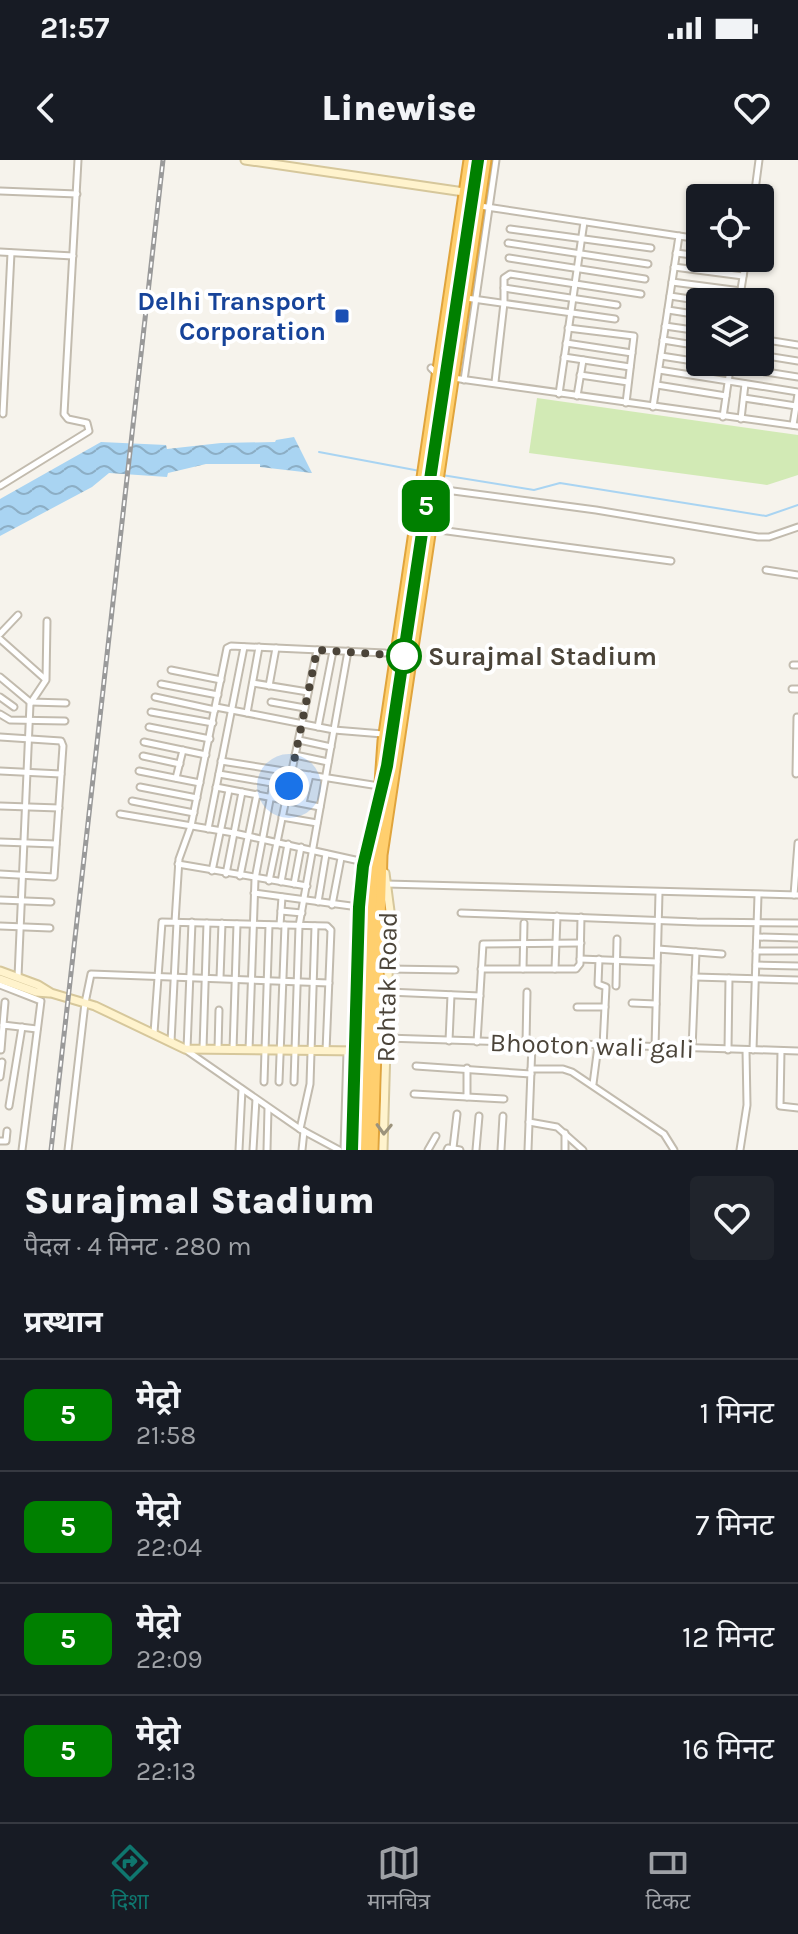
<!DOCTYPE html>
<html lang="hi">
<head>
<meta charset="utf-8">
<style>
	body { margin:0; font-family:Karla,"Noto Sans Devanagari",sans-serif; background:#20242c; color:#f1f3f6; height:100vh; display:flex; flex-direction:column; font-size:30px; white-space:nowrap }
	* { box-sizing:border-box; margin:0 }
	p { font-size:26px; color:#9ea1a6 }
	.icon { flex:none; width:44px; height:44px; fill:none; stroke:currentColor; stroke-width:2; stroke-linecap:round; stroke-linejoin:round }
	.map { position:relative; height:990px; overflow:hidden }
	.side { display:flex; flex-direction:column; background:#171b24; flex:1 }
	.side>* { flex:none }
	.badge { padding:0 16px; border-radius:12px; font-size:28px; line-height:52px }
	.buttons { position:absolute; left:686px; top:24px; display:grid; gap:16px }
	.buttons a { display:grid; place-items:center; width:88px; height:88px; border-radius:8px; background:#171b24; box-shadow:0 2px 6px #0004; font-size:40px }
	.you { position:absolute; width:40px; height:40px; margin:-20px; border:6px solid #fff; border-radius:50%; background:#1a73e8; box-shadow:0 0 0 12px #1a73e833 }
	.map>.badge { position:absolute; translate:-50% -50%; box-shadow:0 0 0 4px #fff }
	h2 { padding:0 24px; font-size:30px; line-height:72px }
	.round { display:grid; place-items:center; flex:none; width:84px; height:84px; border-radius:8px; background:#20242c }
	.summary { display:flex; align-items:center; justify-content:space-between; height:136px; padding:0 24px }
	h1 { font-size:38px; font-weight:800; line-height:60px }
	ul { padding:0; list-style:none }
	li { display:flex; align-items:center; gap:24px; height:112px; padding:0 24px; border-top:2px solid #363941 }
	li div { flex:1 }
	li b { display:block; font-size:30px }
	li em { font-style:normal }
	li .badge { min-width:88px; font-weight:700; text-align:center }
	.status { display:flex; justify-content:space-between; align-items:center; height:56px; padding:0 40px; background:#171b24; direction:ltr }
	.status svg { height:22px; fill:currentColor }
	header { display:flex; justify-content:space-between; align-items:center; height:104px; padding:0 24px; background:#171b24; font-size:36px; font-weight:800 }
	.dock { display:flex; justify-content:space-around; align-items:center; height:112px; border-top:2px solid #363941; background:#171b24; font-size:22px; color:#9ea1a6 }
	.dock a { display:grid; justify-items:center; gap:4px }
	.dock .active { color:#0f766e }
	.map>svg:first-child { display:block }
	.park { fill:#d2eab5 }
	.water { fill:url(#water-waves) }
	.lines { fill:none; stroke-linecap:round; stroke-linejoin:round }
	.stream { stroke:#a9d4f2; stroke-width:2 }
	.street-casing { stroke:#c2bbae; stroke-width:9 }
	.secondary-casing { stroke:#d6c79b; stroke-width:11 }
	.highway-casing { stroke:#e0a43c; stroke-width:13 }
	.street { stroke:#fff; stroke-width:5 }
	.secondary { stroke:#fff3cd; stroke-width:7 }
	.highway { stroke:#ffcf6e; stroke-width:9 }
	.rail-casing { stroke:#9a9a9a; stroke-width:5 }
	.rail { stroke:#fff; stroke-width:2; stroke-dasharray:6; stroke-linecap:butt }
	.oneway { stroke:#9c937c }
	.line-casing { stroke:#fff; stroke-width:18 }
	.line { stroke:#008000; stroke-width:12 }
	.walk { stroke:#4b4439; stroke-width:8; stroke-dasharray:0 14.4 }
	.transit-dot { fill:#1a4fb4; stroke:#fff; stroke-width:3 }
	.stop-dot { fill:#fff; stroke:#008000; stroke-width:4 }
	.labels { text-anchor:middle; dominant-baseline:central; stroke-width:8; stroke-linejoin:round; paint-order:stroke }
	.transit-label { font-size:26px; font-weight:bold; fill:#164399; stroke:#fff; text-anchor:end }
	.stop-label { font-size:26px; font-weight:bold; fill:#4b4439; stroke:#fff; text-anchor:start }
	.street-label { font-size:26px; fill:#4b4439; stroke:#fff }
</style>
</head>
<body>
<div class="status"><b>21:57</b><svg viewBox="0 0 49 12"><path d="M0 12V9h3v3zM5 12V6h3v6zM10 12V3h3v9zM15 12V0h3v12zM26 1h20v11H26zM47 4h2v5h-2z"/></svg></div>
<header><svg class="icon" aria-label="back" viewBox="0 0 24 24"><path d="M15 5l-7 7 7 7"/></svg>Linewise<svg class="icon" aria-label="heart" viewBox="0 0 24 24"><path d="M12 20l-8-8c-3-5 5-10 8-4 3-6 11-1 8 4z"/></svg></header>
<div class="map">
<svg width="798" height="990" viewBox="0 0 798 990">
	<defs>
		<pattern id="water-waves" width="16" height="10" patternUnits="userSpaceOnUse" patternTransform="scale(2)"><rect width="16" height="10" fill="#a9d4f2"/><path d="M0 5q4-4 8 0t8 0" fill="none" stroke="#8caec5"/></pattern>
	</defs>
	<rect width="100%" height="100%" fill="#f6f3ec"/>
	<polygon class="park" points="537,238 798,275 798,315 767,325 529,293"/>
	<polygon class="water" points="294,277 312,313 260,307 260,304 206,304 168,313 167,317 109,313 92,327 0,376 0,339 101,282 166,285 167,289 221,283 275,282 276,280"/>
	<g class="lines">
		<g class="stream">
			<polyline points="319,292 420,311"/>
			<polyline points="442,315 534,330 560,323 766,356 798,345"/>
		</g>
		<g class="street-casing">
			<g id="street">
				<polyline points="0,31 77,34"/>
				<polyline points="754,38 759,0"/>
				<polyline points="480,46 679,76 653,247"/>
				<polyline points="510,69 651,88"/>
				<polyline points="679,76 700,79"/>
				<polyline points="508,83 648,104"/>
				<polyline points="0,92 73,96"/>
				<polyline points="676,93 700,96"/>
				<polyline points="509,98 645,119"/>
				<polyline points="720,98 745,101"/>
				<polyline points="674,107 743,116"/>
				<polyline points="672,122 741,131"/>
				<polyline points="504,128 617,145"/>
				<polyline points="670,136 710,142"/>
				<polyline points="466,138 615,159"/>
				<polyline points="739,142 746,98"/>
				<polyline points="668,150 700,155"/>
				<polyline points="665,166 700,171"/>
				<polyline points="568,168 634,176 626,243"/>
				<polyline points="760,179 798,185"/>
				<polyline points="663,180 700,186"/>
				<polyline points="566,183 632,193"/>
				<polyline points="760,195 798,201"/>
				<polyline points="661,196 700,202"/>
				<polyline points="564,197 630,207"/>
				<polyline points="702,202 798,217"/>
				<polyline points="431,208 438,215 453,218 798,266"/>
				<polyline points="659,210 798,232"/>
				<polyline points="580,215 628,222"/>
				<polyline points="464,220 496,0"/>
				<polyline points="495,222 504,143 504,118 510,114 641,134"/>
				<polyline points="657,225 726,236"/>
				<polyline points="559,234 584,62"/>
				<polyline points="577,236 583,200"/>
				<polyline points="744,238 796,246"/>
				<polyline points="3,254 11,93"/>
				<polyline points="723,257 731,202"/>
				<polyline points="741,259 745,224"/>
				<polyline points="793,265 798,234"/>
				<polyline points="0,326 89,271 87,263 68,259 64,254 78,0"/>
				<polyline points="438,329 596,350 758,377 769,377 798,367"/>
				<polyline points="432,369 671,401"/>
				<polyline points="766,410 798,415"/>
				<polyline points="0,474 18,455"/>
				<polyline points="0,479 45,519"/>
				<polyline points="793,505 798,505"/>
				<polyline points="171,510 221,520"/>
				<polyline points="0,517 30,542 66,543"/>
				<polyline points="253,523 308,532"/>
				<polyline points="161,524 218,535"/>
				<polyline points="269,526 276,488"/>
				<polyline points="792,529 798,529"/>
				<polyline points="0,537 14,547"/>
				<polyline points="155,537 215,550"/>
				<polyline points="271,542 305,548"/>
				<polyline points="216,547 334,570 383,574"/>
				<polyline points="151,552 213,563"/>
				<polyline points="247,553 259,487"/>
				<polyline points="0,554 10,560 65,561"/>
				<polyline points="149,567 210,579"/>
				<polyline points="318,567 333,491"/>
				<polyline points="0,577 61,581 63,586 54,717 0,714"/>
				<polyline points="299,580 331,587"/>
				<polyline points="144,582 206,595"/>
				<polyline points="295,595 328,602"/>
				<polyline points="143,596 180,604"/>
				<polyline points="221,601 379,626"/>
				<polyline points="0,611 61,614"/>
				<polyline points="139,611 200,623"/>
				<polyline points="219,614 289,626"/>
				<polyline points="796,614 797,557"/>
				<polyline points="176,618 183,590"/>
				<polyline points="140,627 197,638"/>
				<polyline points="216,627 320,647"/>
				<polyline points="132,641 194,653"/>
				<polyline points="303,643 310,615"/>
				<polyline points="0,646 59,648"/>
				<polyline points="120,654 234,673 373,704"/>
				<polyline points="282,657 317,663"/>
				<polyline points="208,669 244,487"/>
				<polyline points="0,682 56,684"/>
				<polyline points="178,704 307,726"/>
				<polyline points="212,711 229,630"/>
				<polyline points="226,714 242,632"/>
				<polyline points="240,716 257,634"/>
				<polyline points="269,721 317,490"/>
				<polyline points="281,722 288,684"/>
				<polyline points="294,724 301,687"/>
				<polyline points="386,724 798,735"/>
				<polyline points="254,733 366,748"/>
				<polyline points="794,735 798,683"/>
				<polyline points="0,740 51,742"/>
				<polyline points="318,742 326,694"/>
				<polyline points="332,745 341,698"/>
				<polyline points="281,751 302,753"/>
				<polyline points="461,753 697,762 798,763"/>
				<polyline points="175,762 179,699 191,666 227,488 231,486 385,493"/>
				<polyline points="280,765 282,737"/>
				<polyline points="0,766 50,768"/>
				<polyline points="757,777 798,778"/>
				<polyline points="658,789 722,794"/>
				<polyline points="756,791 798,791"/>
				<polyline points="580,799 657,802"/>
				<polyline points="599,799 598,824 606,827 603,886"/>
				<polyline points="756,805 798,806"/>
				<polyline points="388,809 455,810"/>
				<polyline points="481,809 576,809 580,804 581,757"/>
				<polyline points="523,809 524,763"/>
				<polyline points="555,809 557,756"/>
				<polyline points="18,817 30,544 46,520 47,461"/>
				<polyline points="695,817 798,820"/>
				<polyline points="220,818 222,763"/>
				<polyline points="0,825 41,841 22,990"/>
				<polyline points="616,826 617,779"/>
				<polyline points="388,832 480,836"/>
				<polyline points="632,843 656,844"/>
				<polyline points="577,847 605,847"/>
				<polyline points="3,865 5,842"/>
				<polyline points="154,873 162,762 327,766 331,770 326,891"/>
				<polyline points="386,878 798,891"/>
				<polyline points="449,881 451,835"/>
				<polyline points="171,882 177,762"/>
				<polyline points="477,882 483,784 581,783"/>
				<polyline points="526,883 527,832"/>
				<polyline points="655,888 659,733"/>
				<polyline points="187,889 192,762"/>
				<polyline points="203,889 207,763"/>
				<polyline points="218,889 219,850"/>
				<polyline points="692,889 696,792"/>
				<polyline points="1,890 3,865 37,869"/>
				<polyline points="186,890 300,969 339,990"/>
				<polyline points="233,890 237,764"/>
				<polyline points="249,890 255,719 273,624"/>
				<polyline points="728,890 729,818"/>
				<polyline points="753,890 758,735"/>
				<polyline points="781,891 780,946 798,948"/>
				<polyline points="416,906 531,914"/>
				<polyline points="531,909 563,909 572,912 664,974 674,990"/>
				<polyline points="0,917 2,902"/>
				<polyline points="264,922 269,765"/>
				<polyline points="279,922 285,765"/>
				<polyline points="294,922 299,766 348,491"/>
				<polyline points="593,924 598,886"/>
				<polyline points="414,934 467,937 467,908"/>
				<polyline points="467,937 504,939"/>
				<polyline points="9,946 22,867"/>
				<polyline points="529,962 557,967 583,990"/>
				<polyline points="300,969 310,924 315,766"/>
				<polyline points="0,981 6,981 7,971"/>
				<polyline points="453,988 457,954"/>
				<polyline points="68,990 85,843 91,814 329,823"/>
				<polyline points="239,990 242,929"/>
				<polyline points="253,990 256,939"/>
				<polyline points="267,990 268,948"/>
				<polyline points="302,990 304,971"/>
				<polyline points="344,990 347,891"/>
				<polyline points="428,990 436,976"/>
				<polyline points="447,990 448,988 460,990"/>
				<polyline points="476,990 479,956"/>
				<polyline points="501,990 503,956"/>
				<polyline points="528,990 532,884"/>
				<polyline points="565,990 565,973"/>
				<polyline points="740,990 747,945 746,890"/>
			</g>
		</g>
		<g class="secondary-casing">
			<g id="secondary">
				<polyline points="245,0 464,32"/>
				<polyline points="0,811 38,825 51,833 95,846 185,889 360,891"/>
				<polyline points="0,819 36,832 49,833"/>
				<polyline points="357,990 366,748 370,733"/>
				<polyline points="383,990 390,751 385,713"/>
			</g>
		</g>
		<g class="highway-casing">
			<g id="highway">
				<polyline points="365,990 373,722 383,581 469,0"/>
				<polyline points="373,990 382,695 486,0"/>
			</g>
		</g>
		<use href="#street" class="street"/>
		<use href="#secondary" class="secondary"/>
		<use href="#highway" class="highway"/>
		<g class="rail-casing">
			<g id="rail">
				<polyline points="51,990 163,0"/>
				<polyline points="347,990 353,747 357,705 382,605 392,550 472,0"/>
			</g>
		</g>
		<use href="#rail" class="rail"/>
	</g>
	<defs><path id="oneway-chevron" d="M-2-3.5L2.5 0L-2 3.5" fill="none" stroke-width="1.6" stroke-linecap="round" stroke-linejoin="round" transform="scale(2)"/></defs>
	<use class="oneway" href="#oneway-chevron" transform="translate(384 969) rotate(92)"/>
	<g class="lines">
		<g class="line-casing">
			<polyline id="line" points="352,990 359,747 363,706 387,606 478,0"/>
		</g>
		<use href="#line" class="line"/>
		<polyline class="walk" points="289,626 317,490 404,496"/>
	</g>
	<rect class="transit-dot" x="334" y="148" width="16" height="16" rx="4"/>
	<circle class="stop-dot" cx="404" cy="496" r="16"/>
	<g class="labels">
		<g class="transit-label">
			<text x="326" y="141">Delhi Transport<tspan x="326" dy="30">Corporation</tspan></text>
		</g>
		<g class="stop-label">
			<text x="428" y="496">Surajmal Stadium</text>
		</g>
		<g class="street-label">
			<text transform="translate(387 827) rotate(-89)">Rohtak Road</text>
			<text transform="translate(592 886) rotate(2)">Bhooton wali gali</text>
		</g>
	</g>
</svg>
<div class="buttons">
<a><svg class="icon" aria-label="locate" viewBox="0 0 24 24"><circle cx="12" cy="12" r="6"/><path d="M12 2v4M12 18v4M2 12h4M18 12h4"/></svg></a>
<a><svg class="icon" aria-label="layers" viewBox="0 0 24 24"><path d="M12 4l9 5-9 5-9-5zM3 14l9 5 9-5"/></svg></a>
</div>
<div class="you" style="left:289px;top:626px"></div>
<b class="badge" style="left:426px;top:346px;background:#008000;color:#fff">5</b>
</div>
<section class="side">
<div class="summary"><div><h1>Surajmal Stadium</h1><p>पैदल · 4 मिनट · 280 m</p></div><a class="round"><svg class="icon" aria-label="heart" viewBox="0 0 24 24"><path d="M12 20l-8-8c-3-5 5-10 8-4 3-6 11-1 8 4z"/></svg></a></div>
<h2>प्रस्थान</h2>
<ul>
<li><span class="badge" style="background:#008000;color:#fff">5</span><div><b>मेट्रो</b><p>21:58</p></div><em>1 मिनट</em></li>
<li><span class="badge" style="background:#008000;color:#fff">5</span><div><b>मेट्रो</b><p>22:04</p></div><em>7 मिनट</em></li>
<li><span class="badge" style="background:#008000;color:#fff">5</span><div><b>मेट्रो</b><p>22:09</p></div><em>12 मिनट</em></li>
<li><span class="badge" style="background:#008000;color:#fff">5</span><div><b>मेट्रो</b><p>22:13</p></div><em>16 मिनट</em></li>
</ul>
</section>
<nav class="dock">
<a class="active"><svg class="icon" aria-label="directions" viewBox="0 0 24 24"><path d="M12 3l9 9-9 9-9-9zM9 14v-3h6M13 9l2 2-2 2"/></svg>दिशा</a>
<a><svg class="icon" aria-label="map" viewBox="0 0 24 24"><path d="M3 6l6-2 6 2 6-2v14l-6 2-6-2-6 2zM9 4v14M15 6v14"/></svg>मानचित्र</a>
<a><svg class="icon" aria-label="tickets" viewBox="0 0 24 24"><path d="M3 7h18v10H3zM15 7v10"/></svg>टिकट</a>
</nav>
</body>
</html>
